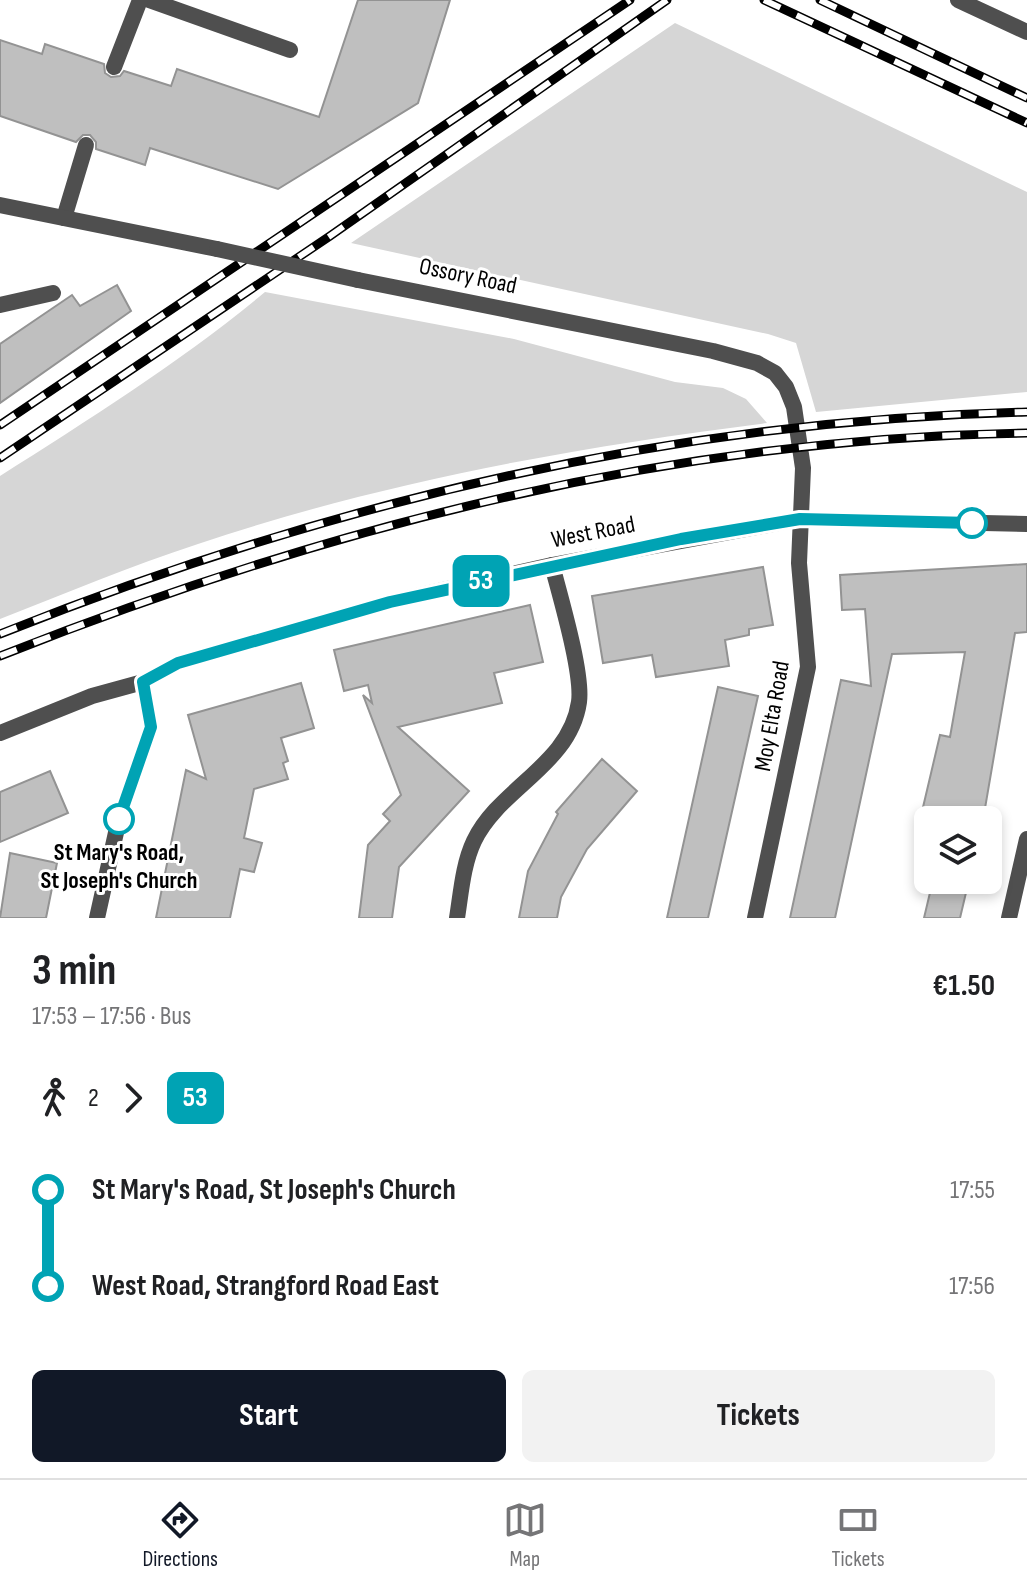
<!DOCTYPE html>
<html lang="en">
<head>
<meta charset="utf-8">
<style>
	body { margin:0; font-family:"Sofia Sans Condensed",sans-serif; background:#f2f2f2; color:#202124; height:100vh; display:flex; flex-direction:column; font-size:30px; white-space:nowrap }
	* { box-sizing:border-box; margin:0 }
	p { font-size:26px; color:#757577 }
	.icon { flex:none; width:44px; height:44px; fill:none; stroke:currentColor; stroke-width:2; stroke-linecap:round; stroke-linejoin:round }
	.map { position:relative; height:918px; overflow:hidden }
	.details { display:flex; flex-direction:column; background:#fff; flex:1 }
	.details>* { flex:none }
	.badge { padding:0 16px; border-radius:12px; font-size:28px; line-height:52px }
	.fabs { position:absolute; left:914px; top:806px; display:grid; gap:16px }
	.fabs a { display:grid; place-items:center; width:88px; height:88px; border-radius:12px; background:#fff; box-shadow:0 4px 12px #0003; font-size:40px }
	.map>.badge { position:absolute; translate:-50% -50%; box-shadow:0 0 0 4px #fff }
	.legs { display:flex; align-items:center; gap:12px; height:88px; padding:0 32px; font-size:26px }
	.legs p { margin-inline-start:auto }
	.overview { display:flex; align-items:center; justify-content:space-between; height:136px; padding:0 32px }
	h1 { font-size:44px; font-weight:700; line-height:60px }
	.button { display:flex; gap:16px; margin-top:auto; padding:16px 32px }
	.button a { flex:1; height:92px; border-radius:12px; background:#111827; color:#fff; font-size:32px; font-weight:700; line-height:92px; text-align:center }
	.button a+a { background:#f2f2f2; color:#202124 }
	ul { padding:0 32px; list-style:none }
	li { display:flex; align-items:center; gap:28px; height:96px; font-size:30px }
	li i { display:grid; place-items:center; width:12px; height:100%; margin:0 10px; background:currentColor }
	li i::after { content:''; width:20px; height:20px; margin:-10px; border:6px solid; border-radius:50%; background:#fff }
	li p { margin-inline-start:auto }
	li:first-child i { background:linear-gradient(#0000 50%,currentColor 0) }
	li:last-child i { background:linear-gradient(currentColor 50%,#0000 0) }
	.menu { display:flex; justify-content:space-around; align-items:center; height:112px; border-top:2px solid #e0e0e0; background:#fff; font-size:22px; color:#757577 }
	.menu a { display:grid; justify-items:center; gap:4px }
	.menu .current { color:#111827 }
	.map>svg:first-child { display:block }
	.green { fill:#d6d6d6 }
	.building { fill:#bfbfbf; stroke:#939393; stroke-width:2 }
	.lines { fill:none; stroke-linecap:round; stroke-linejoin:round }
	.lane { stroke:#4f4f4f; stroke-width:16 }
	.street { stroke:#4f4f4f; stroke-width:16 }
	.rail-casing { stroke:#000; stroke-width:9 }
	.rail { stroke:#fff; stroke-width:6; stroke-dasharray:18; stroke-linecap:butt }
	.street-bridge { stroke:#4f4f4f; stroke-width:16 }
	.line-1-casing { stroke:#fff; stroke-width:18 }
	.line-1 { stroke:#00a3b4; stroke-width:12 }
	.stop-1-dot { fill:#fff; stroke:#00a3b4; stroke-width:4 }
	.labels { text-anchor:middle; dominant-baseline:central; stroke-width:6; stroke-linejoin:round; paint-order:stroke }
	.street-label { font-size:24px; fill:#000; stroke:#fff }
	.stop-label { font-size:24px; font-weight:bold; fill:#000; stroke:#fff }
</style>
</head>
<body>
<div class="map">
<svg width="1027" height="918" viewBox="0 0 1027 918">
	<rect width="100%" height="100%" fill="#fff"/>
	<g class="green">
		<polygon points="675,23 1027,192 1027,392 816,412 796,343 768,334 351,243"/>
		<path d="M265,292L514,339L675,382L723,388L746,399L767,423C575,447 382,482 198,544C131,566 66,593 0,619V476C91,418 182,361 265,292Z"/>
	</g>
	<g class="building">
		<polygon points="358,0 450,0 418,103 278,189 150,148 145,165 96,149 96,142 90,135 83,135 76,142 0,116 0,40 42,54 45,44 104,64 105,73 111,77 120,76 124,71 171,86 177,69 319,117"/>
		<polygon points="117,285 131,311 0,403 0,344 72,295 80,306"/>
		<polygon points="1027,564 1027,632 1015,633 983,820 920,820 940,735 950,737 965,652 892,654 835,918 790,918 841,680 871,686 865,609 842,610 840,575"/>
		<polygon points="763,567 773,625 749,629 749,635 725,640 729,666 656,677 652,655 603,663 592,596"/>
		<polygon points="530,605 543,662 494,673 502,703 398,727 469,791 399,867 392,918 359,918 368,845 390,821 383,814 401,795 363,695 372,703 368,685 344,691 334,650"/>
		<polygon points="301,683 314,728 281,738 288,761 283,763 288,779 254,789 244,838 262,843 254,872 240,869 230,918 156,918 186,770 206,779 188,715"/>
		<polygon points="718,687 758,696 708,918 667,918"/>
		<polygon points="602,759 637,791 587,849 561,897 557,918 519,918 528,871 558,814 556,812"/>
		<polygon points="50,771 68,813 0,842 0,792"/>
		<polygon points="10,853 57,863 46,918 0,918"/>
		<polygon points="933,880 969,880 960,918 924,918"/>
	</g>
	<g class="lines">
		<g class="lane">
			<polyline points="149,0 290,50"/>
			<polyline points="114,67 140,0"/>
			<polyline points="64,218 86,145"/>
			<polyline points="0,305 53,293"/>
		</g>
		<g class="street">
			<polyline points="958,0 1027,32"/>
			<polyline points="0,205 217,249"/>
			<polyline points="358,280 713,351 757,363 775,373 786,387 794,407 803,468 799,563 808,667 755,918"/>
			<polyline points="0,733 92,696 143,682 178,663 390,602 552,565 800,519 1027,524"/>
			<polyline points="97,918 119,819 151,727 143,682"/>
			<path d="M457,918C461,893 463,864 474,841C499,788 570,765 579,702C583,673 560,596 552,565"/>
			<polyline points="1009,918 1027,839"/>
		</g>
		<g class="rail-casing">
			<g id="rail">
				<polyline points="764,0 1027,123"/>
				<polyline points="820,0 1027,98"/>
				<polyline points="0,425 630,0"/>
				<polyline points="0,458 330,236 667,0"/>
				<path d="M0,634C328,503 673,420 1027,412"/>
				<path d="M0,656C329,526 671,438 1027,433"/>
			</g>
		</g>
		<use href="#rail" class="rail"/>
		<polyline class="street-bridge" points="217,249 358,280"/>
	</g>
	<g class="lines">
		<g class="line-1-casing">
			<polyline id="line-1" points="119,819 151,727 143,682 178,663 390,602 681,539 800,519 972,523"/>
		</g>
		<use href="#line-1" class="line-1"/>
	</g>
	<g class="stop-1-dot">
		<circle cx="972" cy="523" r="14"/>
		<circle cx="119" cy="819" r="14"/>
	</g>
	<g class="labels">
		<g class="street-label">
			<text transform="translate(468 276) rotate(12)">Ossory Road</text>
			<text transform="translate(593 532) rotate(-11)">West Road</text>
			<text transform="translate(772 716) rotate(-80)">Moy Elta Road</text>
		</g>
		<g class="stop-label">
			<text x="119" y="852">St Mary's Road,<tspan x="119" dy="28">St Joseph's Church</tspan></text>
		</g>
	</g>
</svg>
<div class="fabs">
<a><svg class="icon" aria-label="layers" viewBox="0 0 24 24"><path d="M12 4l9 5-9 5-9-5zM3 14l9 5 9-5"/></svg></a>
</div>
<b class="badge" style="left:481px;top:581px;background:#00a3b4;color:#fff">53</b>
</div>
<section class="details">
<div class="overview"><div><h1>3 min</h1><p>17:53 – 17:56 · Bus</p></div><b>€1.50</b></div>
<div class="legs"><svg class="icon" aria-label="walk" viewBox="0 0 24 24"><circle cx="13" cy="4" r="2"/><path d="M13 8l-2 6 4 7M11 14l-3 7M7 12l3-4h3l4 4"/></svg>2<svg class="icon" aria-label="forward" viewBox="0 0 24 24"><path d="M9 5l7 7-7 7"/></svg><b class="badge" style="background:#00a3b4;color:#fff">53</b></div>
<ul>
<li><i style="color:#00a3b4"></i><b>St Mary's Road, St Joseph's Church</b><p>17:55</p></li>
<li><i style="color:#00a3b4"></i><b>West Road, Strangford Road East</b><p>17:56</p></li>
</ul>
<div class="button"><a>Start</a><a>Tickets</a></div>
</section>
<nav class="menu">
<a class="current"><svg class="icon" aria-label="directions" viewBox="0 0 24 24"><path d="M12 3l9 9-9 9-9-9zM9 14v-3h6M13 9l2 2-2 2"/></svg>Directions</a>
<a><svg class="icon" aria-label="map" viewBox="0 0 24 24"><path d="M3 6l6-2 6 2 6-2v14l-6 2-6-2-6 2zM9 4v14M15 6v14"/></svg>Map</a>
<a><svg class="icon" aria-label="tickets" viewBox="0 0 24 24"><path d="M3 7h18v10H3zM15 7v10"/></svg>Tickets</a>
</nav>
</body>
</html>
